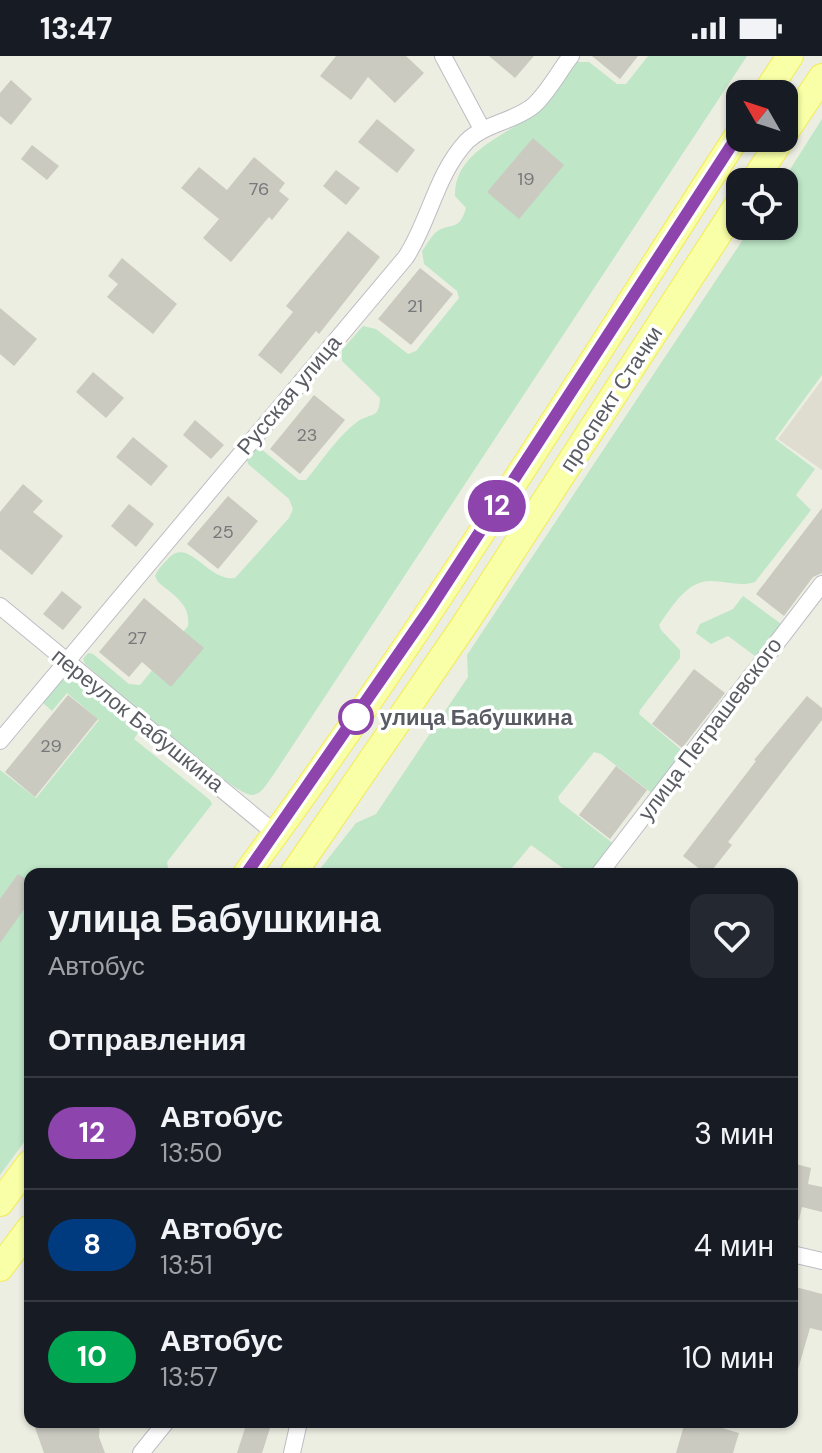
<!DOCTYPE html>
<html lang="ru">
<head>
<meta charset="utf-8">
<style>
	body { margin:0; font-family:"DM Sans",sans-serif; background:#242831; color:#f1f3f6; height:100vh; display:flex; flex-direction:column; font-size:30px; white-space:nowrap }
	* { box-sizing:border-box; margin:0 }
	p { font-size:26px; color:#9ea1a6 }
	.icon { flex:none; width:44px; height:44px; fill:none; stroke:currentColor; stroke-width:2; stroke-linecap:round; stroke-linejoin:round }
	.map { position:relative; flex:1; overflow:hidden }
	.sheet { position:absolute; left:24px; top:812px; width:774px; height:560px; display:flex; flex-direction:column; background:#171b24; border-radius:16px; box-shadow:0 2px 6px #0004 }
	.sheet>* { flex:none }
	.badge { padding:0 16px; border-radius:26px; font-size:28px; line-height:52px }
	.needle { width:52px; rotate:309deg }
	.fabs { position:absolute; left:726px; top:24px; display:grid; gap:16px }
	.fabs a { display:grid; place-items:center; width:72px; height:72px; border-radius:16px; background:#171b24; box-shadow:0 2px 6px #0004; font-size:40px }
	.map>.badge { position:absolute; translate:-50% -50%; box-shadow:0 0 0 4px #fff }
	h2 { padding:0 24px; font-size:30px; line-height:72px }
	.round { display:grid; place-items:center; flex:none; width:84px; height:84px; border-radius:16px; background:#242831 }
	.head { display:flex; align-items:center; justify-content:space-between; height:136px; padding:0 24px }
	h1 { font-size:38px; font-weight:700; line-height:60px }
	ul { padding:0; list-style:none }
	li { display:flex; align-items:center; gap:24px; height:112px; padding:0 24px; border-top:2px solid #363941 }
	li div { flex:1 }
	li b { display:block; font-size:30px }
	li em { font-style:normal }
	li .badge { min-width:88px; font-weight:700; text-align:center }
	.status { display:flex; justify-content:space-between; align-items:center; height:56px; padding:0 40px; background:#171b24; direction:ltr }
	.status svg { height:22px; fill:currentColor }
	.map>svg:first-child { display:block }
	.education { fill:#deddd0 }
	.green { fill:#bee6c7 }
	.building { fill:#cacac1 }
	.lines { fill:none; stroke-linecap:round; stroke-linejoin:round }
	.street-casing { stroke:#bcbdc4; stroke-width:18 }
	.primary-casing { stroke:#f3ec56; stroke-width:28 }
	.street { stroke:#fff; stroke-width:16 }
	.primary { stroke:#f8ffa6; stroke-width:26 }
	.line-casing { stroke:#fff; stroke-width:18 }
	.line { stroke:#8e44ad; stroke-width:12 }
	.stop-dot { fill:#fff; stroke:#8e44ad; stroke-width:4 }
	.labels { text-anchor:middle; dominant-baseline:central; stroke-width:7; stroke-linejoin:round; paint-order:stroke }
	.number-label { font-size:18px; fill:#76787a }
	.street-label { font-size:22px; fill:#5a5c63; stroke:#fff }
	.stop-label { font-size:22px; font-weight:bold; fill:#5a5c63; stroke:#fff; text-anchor:start }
</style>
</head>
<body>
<div class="status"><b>13:47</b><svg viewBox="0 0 49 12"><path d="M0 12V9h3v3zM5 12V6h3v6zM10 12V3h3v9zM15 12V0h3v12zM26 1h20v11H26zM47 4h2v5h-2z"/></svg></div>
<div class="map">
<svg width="822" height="1397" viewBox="0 0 822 1397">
	<rect width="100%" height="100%" fill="#edeee2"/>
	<polygon class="education" points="822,324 822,414 778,383"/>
	<g class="green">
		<path d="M648,0H747L274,718C268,725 262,739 252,739C233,740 108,627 85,608L83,603L88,597L93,598L129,628L140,629L188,570C191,548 173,539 158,526L155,520C158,513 162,509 167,504C188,478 207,526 235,522L289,462L293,453L289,443L248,408L247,403L255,394L261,393L299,424H306C322,405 337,381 357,366C371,356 379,364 380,342L342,305V294L363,270L376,273L408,298L416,295L459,242L457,235L424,208L422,195C426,190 430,182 435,177C450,165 459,177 466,152L455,140C454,94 509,80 537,54C552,41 564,22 577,6H589L617,28H626Z"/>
		<path d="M822,63V319L775,383L815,413L796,439L811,454L755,526C740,531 726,525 711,525C687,524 671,552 659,569L661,574L680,594V602L640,654L639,658L685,697L653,738L601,698L594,696L558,741L560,746L615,789L593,818H571L531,789L507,818H316L356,767L376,758L468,621L467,599L752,170H784V126H782Z"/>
		<polygon points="743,540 784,570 759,603 728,580 711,588 696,577 700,568 733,553"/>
		<polygon points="66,615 141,672 134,683 210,744 212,748 167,806 169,818 30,818 30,1078 0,1119 0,714 36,742 99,664 67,637 52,655 42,646"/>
	</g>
	<g class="building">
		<polygon points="336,0 406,0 424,17 395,47 368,21 351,44 320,20"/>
		<polygon points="489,0 534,0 515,22"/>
		<polygon points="592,0 638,0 620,23"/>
		<polygon points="11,24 32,43 11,69 0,60 0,37"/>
		<polygon points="377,63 415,94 397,117 358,86"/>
		<polygon points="533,82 564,109 519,163 487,136"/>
		<polygon points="32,89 59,110 47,124 21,103"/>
		<polygon points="254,101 285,127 279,135 289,143 272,164 269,161 231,206 203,182 219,163 181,132 199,111 227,134"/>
		<polygon points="336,114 360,132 346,149 323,130"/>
		<polygon points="348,175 380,201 319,278 316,275 281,318 258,299 293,256 286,250"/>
		<polygon points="122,202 177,248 153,278 107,241 118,228 108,220"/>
		<polygon points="420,212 453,238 411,289 378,263"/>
		<polygon points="0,252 37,283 14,310 0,298"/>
		<polygon points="93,316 124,342 106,362 76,336"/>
		<polygon points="314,339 345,364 300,418 270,393"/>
		<polygon points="195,364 224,389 211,403 183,379"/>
		<polygon points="133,381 168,410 151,430 116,401"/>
		<polygon points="23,428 43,445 33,456 63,480 32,519 0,493 0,456"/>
		<polygon points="228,440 258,465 218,513 187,488"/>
		<polygon points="129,448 154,468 136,491 111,470"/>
		<polygon points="822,452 822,517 813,521 784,560 756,538"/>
		<polygon points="62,535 82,551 63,574 43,558"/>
		<polygon points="144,542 204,592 171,631 142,606 129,621 99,596"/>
		<polygon points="694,613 725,637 682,692 652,668"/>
		<polygon points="68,639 98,663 35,741 5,716"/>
		<polygon points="807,640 822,652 822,664 728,786 732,789 709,818 706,818 683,800 756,705 754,704"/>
		<polygon points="616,710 647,734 610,783 579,759"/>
		<polygon points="18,818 30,826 30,845 0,887 0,843"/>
		<polygon points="792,1107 811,1112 808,1128 822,1131 822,1156 802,1151 799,1164 792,1164"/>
		<polygon points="792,1230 822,1238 822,1275 810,1272 797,1317 792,1316"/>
		<polygon points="33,1366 100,1366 99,1381 105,1397 44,1397"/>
		<polygon points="247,1366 270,1372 262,1397 237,1397"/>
		<polygon points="685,1366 702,1366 739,1377 733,1397 676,1397"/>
	</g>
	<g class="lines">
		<g class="street-casing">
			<g id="street">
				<polyline points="443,0 482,73"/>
				<polyline points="0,550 276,778"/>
				<path d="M0,685L406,201C430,164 436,118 467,85C486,67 513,66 533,50C548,37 559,15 571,0"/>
				<polyline points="599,818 822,528"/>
				<polyline points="792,1198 822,1205"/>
				<polyline points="141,1397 166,1366"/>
				<polyline points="292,1397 299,1366"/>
			</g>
		</g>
		<g class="primary-casing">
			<g id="primary">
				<polyline points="765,38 790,0"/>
				<polyline points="784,78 822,21"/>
				<polyline points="753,126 782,82"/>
				<path d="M246,818C422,580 578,325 740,76"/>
				<polyline points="293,818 463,571 740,145"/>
				<polyline points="0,1147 30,1107"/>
				<polyline points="0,1212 30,1172"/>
			</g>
		</g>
		<use href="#street" class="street"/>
		<use href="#primary" class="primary"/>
	</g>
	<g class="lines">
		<g class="line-casing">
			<polyline id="line" points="246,818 429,554 740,76"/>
		</g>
		<use href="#line" class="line"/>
	</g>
	<circle class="stop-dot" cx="356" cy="661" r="16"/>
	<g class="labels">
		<g class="number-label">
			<text x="526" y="123">19</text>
			<text x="259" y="133">76</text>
			<text x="415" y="250">21</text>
			<text x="307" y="379">23</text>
			<text x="223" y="476">25</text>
			<text x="137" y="582">27</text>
			<text x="51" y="690">29</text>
		</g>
		<g class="street-label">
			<text transform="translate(289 339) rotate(-50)">Русская улица</text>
			<text transform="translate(611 343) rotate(-57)">проспект Стачки</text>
			<text transform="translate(138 664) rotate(39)">переулок Бабушкина</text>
			<text transform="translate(710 673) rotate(-53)">улица Петрашевского</text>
		</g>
		<g class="stop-label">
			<text x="380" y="661">улица Бабушкина</text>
		</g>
	</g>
</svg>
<div class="fabs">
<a><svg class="needle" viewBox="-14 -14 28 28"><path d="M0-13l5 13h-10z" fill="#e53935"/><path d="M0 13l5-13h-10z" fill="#9ea1a6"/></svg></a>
<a><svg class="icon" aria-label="locate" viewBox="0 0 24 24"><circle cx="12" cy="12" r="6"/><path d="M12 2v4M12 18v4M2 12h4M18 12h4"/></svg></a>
</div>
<b class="badge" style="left:497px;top:450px;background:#8e44ad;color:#fff">12</b>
<section class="sheet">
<div class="head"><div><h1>улица Бабушкина</h1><p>Автобус</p></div><a class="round"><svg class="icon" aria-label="heart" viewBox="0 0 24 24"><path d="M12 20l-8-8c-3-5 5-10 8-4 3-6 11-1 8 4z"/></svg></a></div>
<h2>Отправления</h2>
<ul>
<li><span class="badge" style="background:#8e44ad;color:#fff">12</span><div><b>Автобус</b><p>13:50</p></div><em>3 мин</em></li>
<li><span class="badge" style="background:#003b80;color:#fff">8</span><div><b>Автобус</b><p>13:51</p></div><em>4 мин</em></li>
<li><span class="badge" style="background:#00a651;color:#fff">10</span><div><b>Автобус</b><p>13:57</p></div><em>10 мин</em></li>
</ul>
</section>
</div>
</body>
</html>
